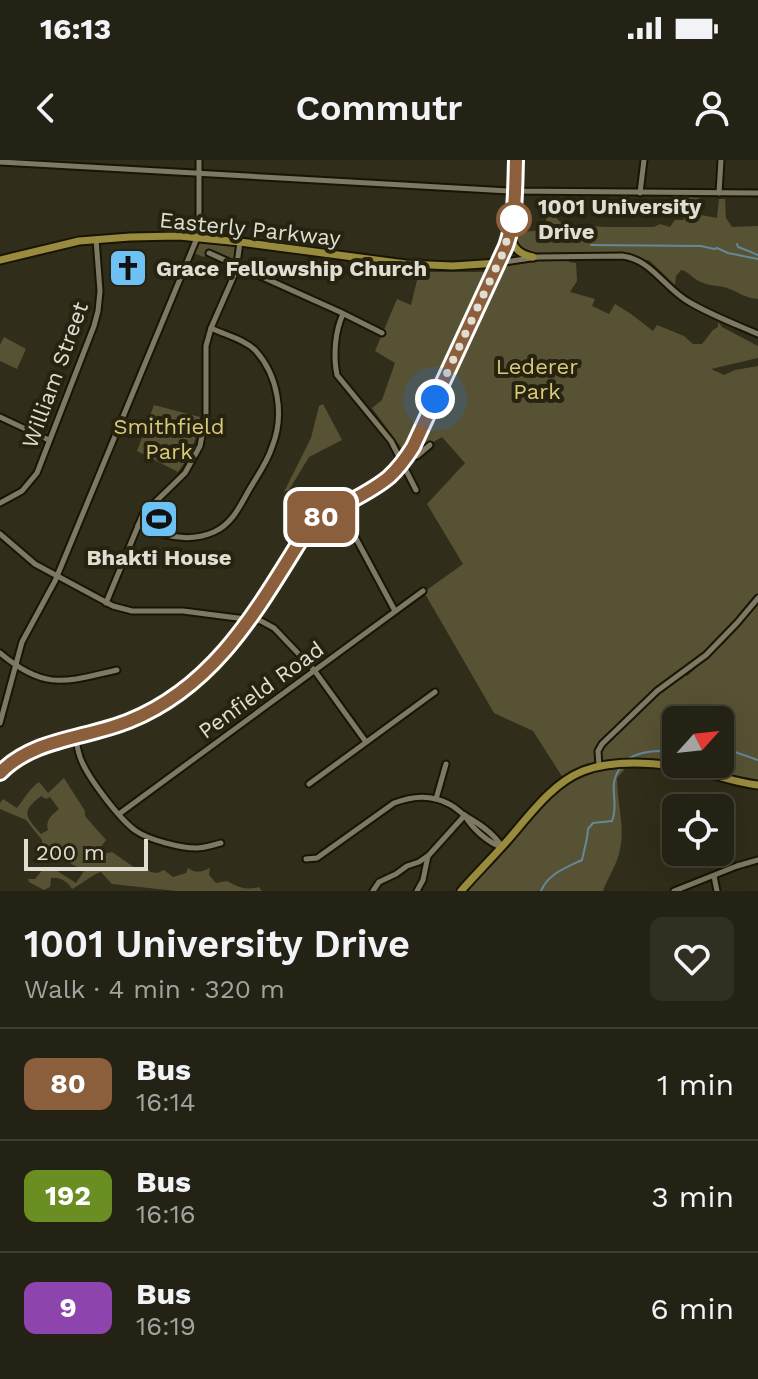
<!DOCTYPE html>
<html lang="en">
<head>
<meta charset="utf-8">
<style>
	body { margin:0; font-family:"Work Sans",sans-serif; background:#302f22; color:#f1f3f6; height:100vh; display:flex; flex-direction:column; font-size:30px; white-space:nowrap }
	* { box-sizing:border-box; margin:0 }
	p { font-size:26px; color:#a3a4a0 }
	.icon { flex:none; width:44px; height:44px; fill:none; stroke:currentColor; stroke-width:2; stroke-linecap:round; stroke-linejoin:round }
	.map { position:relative; height:731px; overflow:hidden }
	.drawer { display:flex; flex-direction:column; background:#242214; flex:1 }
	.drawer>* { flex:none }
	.badge { padding:0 16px; border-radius:12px; font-size:28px; line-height:52px }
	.needle { width:52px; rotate:63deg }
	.tools { position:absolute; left:662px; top:546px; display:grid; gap:16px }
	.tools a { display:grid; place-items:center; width:72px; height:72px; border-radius:12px; background:#242214; box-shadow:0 8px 32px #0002,0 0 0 2px #413f34; font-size:40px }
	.scale { position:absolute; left:24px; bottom:20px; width:124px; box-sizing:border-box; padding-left:8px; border:4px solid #e0ded2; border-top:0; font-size:22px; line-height:28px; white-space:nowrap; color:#e0ded2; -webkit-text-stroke:6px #262311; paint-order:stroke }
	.you { position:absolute; width:40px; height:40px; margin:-20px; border:6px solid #fff; border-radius:50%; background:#1a73e8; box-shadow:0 0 0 12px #1a73e833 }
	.map>.badge { position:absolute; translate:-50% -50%; box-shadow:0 0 0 4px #fff }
	.round { display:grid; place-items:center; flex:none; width:84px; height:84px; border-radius:12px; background:#302f22 }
	.overview { display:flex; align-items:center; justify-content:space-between; height:136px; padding:0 24px }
	h1 { font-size:38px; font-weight:600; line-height:60px }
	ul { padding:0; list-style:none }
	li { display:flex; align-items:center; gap:24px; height:112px; padding:0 24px; border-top:2px solid #413f34 }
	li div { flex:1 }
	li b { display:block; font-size:30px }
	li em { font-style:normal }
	li .badge { min-width:88px; font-weight:700; text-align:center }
	.status { display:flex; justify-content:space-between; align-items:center; height:56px; padding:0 40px; background:#242214; direction:ltr }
	.status svg { height:22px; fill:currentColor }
	header { display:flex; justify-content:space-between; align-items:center; height:104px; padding:0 24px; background:#242214; font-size:36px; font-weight:600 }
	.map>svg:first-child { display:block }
	.green { fill:#585234; fill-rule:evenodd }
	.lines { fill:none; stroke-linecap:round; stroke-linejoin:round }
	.stream { stroke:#638899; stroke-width:2 }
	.minor-casing { stroke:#181504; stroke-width:9 }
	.major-casing { stroke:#181504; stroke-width:11 }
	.minor { stroke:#7d7964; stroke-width:5 }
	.major { stroke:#998b3e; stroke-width:7 }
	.line-casing { stroke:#fff; stroke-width:18 }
	.line { stroke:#8b5e3c; stroke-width:12 }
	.walk { stroke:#e0ded2; stroke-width:8; stroke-dasharray:0 14.4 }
	.stop-dot { fill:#fff; stroke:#8b5e3c; stroke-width:4 }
	.labels { text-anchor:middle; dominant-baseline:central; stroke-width:8; stroke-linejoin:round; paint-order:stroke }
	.stop-label { font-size:22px; font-weight:bold; fill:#e0ded2; stroke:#262311; text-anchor:start }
	.street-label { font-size:22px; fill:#e0ded2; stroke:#262311 }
	.poi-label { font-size:22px; font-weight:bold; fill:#e0ded2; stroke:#262311; text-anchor:start }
	.park-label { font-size:22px; fill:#daca78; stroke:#262311 }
</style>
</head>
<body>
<div class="status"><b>16:13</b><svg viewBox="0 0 49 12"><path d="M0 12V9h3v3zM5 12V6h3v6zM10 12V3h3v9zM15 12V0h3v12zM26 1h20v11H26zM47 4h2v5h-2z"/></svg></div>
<header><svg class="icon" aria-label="back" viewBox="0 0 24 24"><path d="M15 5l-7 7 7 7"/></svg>Commutr<svg class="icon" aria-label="person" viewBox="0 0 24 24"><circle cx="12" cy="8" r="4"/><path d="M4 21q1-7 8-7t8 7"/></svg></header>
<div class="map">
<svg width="758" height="731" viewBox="0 0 758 731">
	<rect width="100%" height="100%" fill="#302d1a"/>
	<g class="green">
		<path d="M682,37L699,38L696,54L717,58L719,39H725L726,58L732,67L758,66V139C742,137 741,133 727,128C718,125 706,126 697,120C690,116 689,112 681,110L676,116L675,125L650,101L620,92L528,93L517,88L514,75H517L518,72L534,71L545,66L547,56L553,54L561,63L604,67H654L660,64L670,67L675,60H684Z"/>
		<polygon points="200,81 235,85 234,99 231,100 208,91 204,97 193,93"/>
		<path d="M538,100H569V102L576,103L577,121L570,132L595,139L592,146L609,154L615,144L631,154L653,171L657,165L684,176L693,184H702L713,170L718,167V162L722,167L758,186V198L711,209L724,215L735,210L758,206V435L723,478L684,513L687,516L725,482L758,442V625L692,608L630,603L617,618C617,642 625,665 620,689C618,703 608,717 603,731H461L565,621L533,571L494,553L424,432L463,404L427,344L465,303L442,277L413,294L491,136L501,107ZM676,560H720V604H676Z"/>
		<polygon points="419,112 485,112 403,290 372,248 382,240 395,203 375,191 397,139 411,145"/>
		<polygon points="4,177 26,189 17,209 0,201 0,185"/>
		<polygon points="323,244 342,280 309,297 289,330 284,332 311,278 319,246"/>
		<path d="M154,245L200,257C197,278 191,295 178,312L137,291Z"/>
		<path d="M64,618L85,651V656L106,680L100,688L104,694L112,692L138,710L147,707L150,712L157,713L164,710L173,717L186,713L188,708C196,714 201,712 210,708L209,715L216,723L227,721C238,727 246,731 259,727L262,731H176L112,724L101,712C95,713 80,725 72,729C67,721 60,717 51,718L50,727L44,730L29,722L28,719H35L45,707H51L76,723L84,711L43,688L42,680L26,660L0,649V643L3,639L17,648C24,639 29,629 39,622L48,633ZM41,636L46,639L50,637L59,649C52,655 45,660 48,670L41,674C26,657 20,652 41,636Z"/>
	</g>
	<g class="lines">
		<g class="stream">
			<path d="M737,84L738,87C744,89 751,92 758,95"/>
			<polyline points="591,85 701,86 714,89 717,88 728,93 758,99"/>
			<polyline points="720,592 735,592 758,600"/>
			<path d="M628,599C642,590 660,590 676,592"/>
			<path d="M541,731C548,714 565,708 582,700L587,678L588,669L593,663L612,661C620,641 606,626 621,607"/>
		</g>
		<g class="minor-casing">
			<g id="minor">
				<polyline points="0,2 509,31 758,33"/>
				<polyline points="640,33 644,0"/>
				<polyline points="719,33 721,0"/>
				<polyline points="209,93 340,152 382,173"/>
				<path d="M498,103L538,97L622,96C651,99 665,129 689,142C711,155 735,164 758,174"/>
				<path d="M343,154C335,171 333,196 337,215L391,281L416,330"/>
				<polyline points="0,257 49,280"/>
				<polyline points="406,298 417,296 430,285"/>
				<polyline points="0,343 22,331 37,313 94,166 98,151 100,131 96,79"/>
				<polyline points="339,347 395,451"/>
				<path d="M138,365C161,376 189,383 214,372C232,364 240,346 249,330C257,316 267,303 272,287C285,255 278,215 255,190C244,179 225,175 211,168"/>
				<polyline points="0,374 35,404 113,446 132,451 183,451 261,461 274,468 314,510 366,582"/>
				<polyline points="106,443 143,354 185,313 200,286 206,255 206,186 211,168 236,111 240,82"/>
				<path d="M0,493C45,531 65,522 117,510"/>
				<polyline points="0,563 22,482 55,421 197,78 199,71 199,0"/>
				<path d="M76,578C77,586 78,594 82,602C90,620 120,660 136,671C149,680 181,688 196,688C205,688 213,685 221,683"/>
				<polyline points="599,606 598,591 602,584 657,531 706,495 737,463 758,438"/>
				<polyline points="309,624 435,532"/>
				<polyline points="436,639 446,604"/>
				<polyline points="119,654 423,431"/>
				<path d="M465,656C472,668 488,683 502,687"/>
				<path d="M306,699L317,698L394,643C412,636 431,634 449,644C455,647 459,651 464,655C478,663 494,673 502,687"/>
				<polyline points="714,716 717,731"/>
				<polyline points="373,731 379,722 396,714 407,706 419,702 429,695 465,655"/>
				<polyline points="417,731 423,720 428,696"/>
				<polyline points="674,731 737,706 758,700"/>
			</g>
		</g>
		<g class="major-casing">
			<g id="major">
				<path d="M511,76C513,89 520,94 533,97"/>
				<polyline points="0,100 79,81 130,77 179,76 240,82 406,104 453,106 498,103"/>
				<path d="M0,613C34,578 86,579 129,561C216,526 258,447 305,373C329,347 363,339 389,317C399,308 406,298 413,287L508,80L515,49L516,0"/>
				<path d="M461,731C476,714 492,698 507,681C529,656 552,623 583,611C611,600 645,602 674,606C703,609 729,622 758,625"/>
			</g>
		</g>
		<use href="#minor" class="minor"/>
		<use href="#major" class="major"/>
	</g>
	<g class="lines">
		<g class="line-casing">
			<path id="line" d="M0,613C34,578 85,579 129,561C216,526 258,448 305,373C329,347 363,339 389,317C399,308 406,298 413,287L506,86C516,58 515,30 516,0"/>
		</g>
		<use href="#line" class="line"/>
		<polyline class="walk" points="435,239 502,95 514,59"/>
	</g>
	<defs>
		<g id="church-square" transform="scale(2)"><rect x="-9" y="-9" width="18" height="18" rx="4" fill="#6dc2f3" stroke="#262311"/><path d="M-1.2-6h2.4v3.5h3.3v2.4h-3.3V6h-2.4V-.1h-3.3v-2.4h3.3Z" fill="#111"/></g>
		<g id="stadium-square" transform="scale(2)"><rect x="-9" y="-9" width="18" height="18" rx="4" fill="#6dc2f3" stroke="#262311"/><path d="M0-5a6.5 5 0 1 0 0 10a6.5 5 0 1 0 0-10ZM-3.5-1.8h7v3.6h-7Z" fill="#111"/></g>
	</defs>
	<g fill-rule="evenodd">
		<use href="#church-square" x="128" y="108"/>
		<use href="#stadium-square" x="159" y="359"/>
	</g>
	<circle class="stop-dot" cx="514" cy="59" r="16"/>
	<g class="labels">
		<g class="stop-label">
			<text x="538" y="46">1001 University<tspan x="538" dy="25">Drive</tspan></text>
		</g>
		<g class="street-label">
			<text transform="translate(250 69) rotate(6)">Easterly Parkway</text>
			<text transform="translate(55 215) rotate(-70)">William Street</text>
			<text transform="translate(261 530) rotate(-36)">Penfield Road</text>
		</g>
		<g class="poi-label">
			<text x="156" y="108">Grace Fellowship Church</text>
			<text x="159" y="397" text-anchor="middle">Bhakti House</text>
		</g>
		<g class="park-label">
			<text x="537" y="206">Lederer<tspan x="537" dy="25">Park</tspan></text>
			<text x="169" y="266">Smithfield<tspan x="169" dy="25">Park</tspan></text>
		</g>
	</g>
</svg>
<div class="tools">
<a><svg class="needle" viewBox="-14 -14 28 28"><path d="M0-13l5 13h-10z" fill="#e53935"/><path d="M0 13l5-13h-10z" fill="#a3a4a0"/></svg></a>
<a><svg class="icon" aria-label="locate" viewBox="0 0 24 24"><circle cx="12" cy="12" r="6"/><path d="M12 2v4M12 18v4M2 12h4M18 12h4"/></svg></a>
</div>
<div class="scale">200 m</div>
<div class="you" style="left:435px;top:239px"></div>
<b class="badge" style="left:321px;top:357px;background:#8b5e3c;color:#fff">80</b>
</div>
<section class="drawer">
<div class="overview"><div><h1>1001 University Drive</h1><p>Walk · 4 min · 320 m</p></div><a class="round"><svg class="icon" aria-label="heart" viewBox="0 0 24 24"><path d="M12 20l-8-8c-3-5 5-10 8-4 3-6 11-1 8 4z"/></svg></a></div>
<ul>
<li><span class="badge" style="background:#8b5e3c;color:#fff">80</span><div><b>Bus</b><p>16:14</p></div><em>1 min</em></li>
<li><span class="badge" style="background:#6b8e23;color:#fff">192</span><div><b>Bus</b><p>16:16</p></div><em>3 min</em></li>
<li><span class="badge" style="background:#8e44ad;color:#fff">9</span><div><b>Bus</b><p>16:19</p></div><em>6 min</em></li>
</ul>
</section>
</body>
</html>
